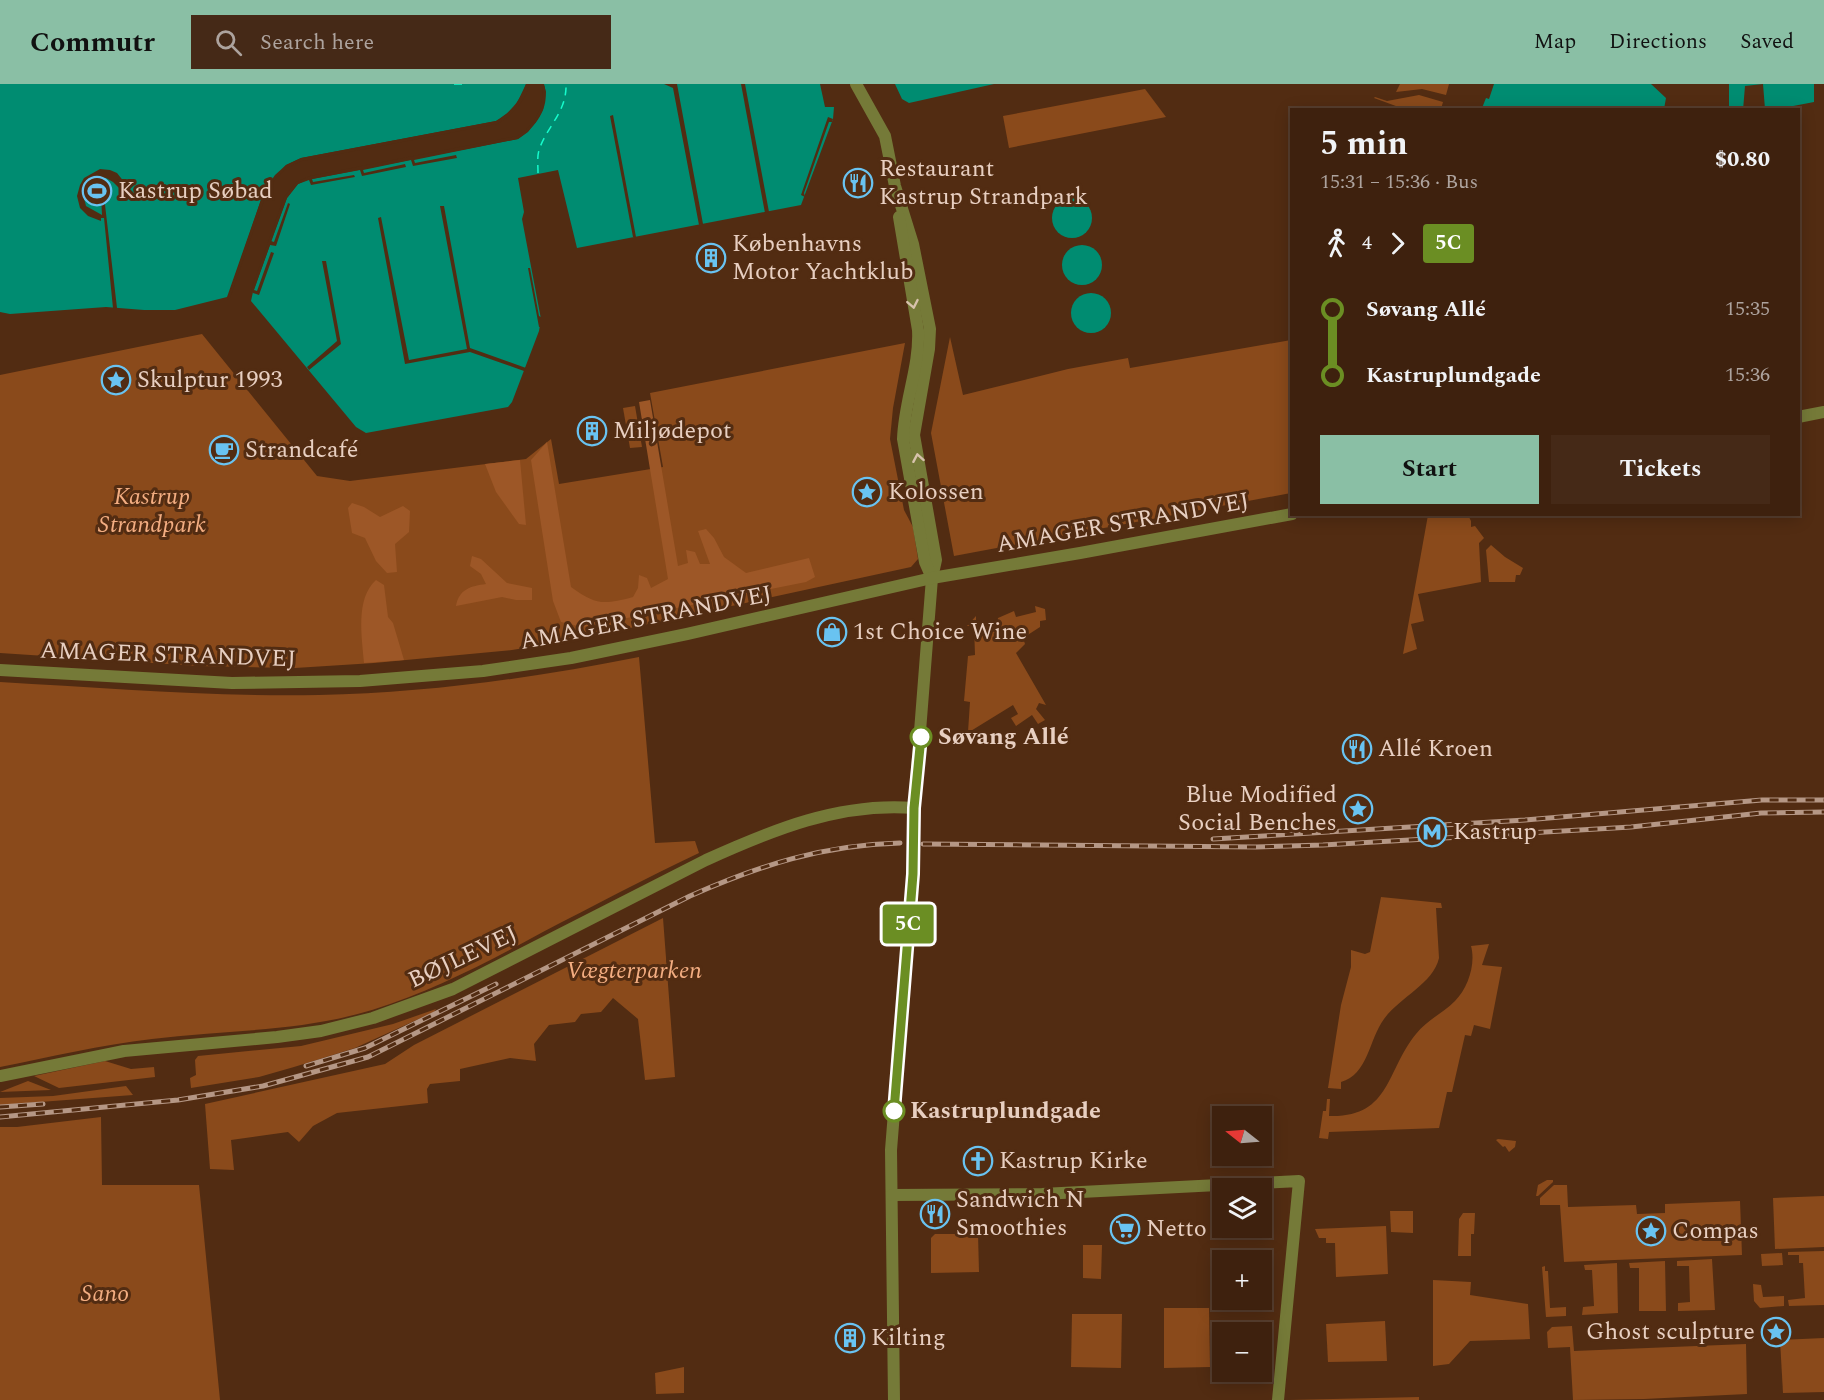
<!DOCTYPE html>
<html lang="en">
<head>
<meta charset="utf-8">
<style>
	body { margin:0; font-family:Spectral,serif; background:#452917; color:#f1f3f6; height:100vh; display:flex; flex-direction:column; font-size:22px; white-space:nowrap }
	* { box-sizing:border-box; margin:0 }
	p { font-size:20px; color:#ada39e }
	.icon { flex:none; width:33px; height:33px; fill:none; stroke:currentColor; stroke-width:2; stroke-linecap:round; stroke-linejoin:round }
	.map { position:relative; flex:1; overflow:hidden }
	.side { position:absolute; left:1290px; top:24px; width:510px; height:408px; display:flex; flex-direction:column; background:#3e210e; border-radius:0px; box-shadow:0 3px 15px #0003,0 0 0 2px #573e2e }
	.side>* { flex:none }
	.badge { padding:0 12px; border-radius:4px; font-size:21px; line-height:39px }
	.needle { width:39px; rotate:287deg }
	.controls { position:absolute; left:1212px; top:1022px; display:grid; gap:12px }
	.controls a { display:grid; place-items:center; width:60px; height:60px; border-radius:0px; background:#3e210e; box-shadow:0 3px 15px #0003,0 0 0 2px #573e2e; font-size:30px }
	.map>.badge { position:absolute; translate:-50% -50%; box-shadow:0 0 0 3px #fff }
	.legs { display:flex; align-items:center; gap:9px; height:66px; padding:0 30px; font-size:20px }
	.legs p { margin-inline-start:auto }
	.head { display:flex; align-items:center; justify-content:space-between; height:102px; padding:0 30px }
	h1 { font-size:33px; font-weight:700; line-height:45px }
	.primary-button { display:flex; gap:12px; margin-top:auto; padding:12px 30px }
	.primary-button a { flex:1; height:69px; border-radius:0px; background:#8abfa5; color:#111; font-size:24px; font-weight:700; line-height:69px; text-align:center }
	.primary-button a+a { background:#452917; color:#f1f3f6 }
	ul { padding:0 30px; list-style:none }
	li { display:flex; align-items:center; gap:21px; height:66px; font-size:22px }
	li i { display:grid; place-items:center; width:9px; height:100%; margin:0 8px; background:currentColor }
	li i::after { content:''; width:15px; height:15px; margin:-8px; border:4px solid; border-radius:50%; background:#3e210e }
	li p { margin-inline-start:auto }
	li:first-child i { background:linear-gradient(#0000 50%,currentColor 0) }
	li:last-child i { background:linear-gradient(currentColor 50%,#0000 0) }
	header { display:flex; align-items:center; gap:36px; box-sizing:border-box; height:84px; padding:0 30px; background:#8abfa5; color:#111 }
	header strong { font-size:28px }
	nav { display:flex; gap:33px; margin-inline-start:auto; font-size:21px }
	.search { width:420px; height:54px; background:#452917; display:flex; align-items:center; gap:15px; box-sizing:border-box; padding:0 21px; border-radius:0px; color:#ada39e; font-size:22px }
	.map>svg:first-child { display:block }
	.green { fill:#8a4a1b }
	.forest { fill:#9d5727 }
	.water { fill:#008c71 }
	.pier { fill:#522c12 }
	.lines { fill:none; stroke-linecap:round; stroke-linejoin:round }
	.ferry { stroke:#16fbcc; stroke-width:1.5; stroke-dasharray:8 6; stroke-linecap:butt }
	.tertiary { stroke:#757a38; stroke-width:12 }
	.rail-casing { stroke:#b59785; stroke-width:5 }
	.rail { stroke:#522c12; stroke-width:3; stroke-dasharray:9; stroke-linecap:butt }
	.oneway { stroke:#d7c2ac }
	.line-1-casing { stroke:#fff; stroke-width:14 }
	.line-1 { stroke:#6b8e23; stroke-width:9 }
	.stop-1-dot { fill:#fff; stroke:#6b8e23; stroke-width:3 }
	.labels { text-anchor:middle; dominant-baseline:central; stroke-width:6; stroke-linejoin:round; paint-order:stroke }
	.poi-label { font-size:24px; fill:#e8cfc1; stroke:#522c12; text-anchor:start }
	.park-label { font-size:24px; font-style:italic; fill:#f3ad81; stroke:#522c12 }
	.street-label { font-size:24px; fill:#e8cfc1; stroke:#522c12 }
	.stop-label { font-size:24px; font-weight:bold; fill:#e8cfc1; stroke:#522c12; text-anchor:start }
</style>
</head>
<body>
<header>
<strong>Commutr</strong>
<div class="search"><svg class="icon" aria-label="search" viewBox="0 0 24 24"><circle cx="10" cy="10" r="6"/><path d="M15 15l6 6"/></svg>Search here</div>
<nav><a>Map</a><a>Directions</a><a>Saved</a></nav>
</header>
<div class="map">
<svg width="1824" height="1316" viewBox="0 0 1824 1316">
	<rect width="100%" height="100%" fill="#522c12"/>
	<g class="green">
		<polygon points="1400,0 1449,0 1446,11 1422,5 1396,8"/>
		<polygon points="1145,5 1166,33 1009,64 1003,32"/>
		<polygon points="1419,11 1443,18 1441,25 1404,25 1374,14 1375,13 1387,17"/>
		<polygon points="202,250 317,392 350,397 526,375 551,355 559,400 663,383 650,309 905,259 893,324 890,355 904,426 913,443 918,475 911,483 579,555 512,566 374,579 295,584 198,582 0,569 0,291"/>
		<polygon points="950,253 963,311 1068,285 1128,274 1130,284 1291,256 1291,409 954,472 931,349"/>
		<polygon points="635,322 642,363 630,364 623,324"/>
		<polygon points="1428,431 1468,431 1471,437 1471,443 1475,442 1484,454 1479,459 1481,498 1418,510 1424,537 1411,540 1417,565 1403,570"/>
		<polygon points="1491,461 1505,473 1523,484 1520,491 1516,491 1515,498 1489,498 1486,466"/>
		<polygon points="1035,522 1045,525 1046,536 1040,537 1040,543 1023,554 1025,560 1016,569 1046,621 1039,619 1036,625 1045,636 1038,640 1032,631 1016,642 1011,634 1018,630 1013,621 961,653 961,647 968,648 970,618 964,617 968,572 975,571 974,542 967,542 976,532 976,539 997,540 998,534 1014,527 1016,533 1036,528"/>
		<path d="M639,573L655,759L695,757L699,769C646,794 593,822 541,849C486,879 432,907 372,926C300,948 225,946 152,955C101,961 50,973 0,983V598C106,604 212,613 319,611C427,609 533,594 639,573Z"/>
		<path d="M1381,813L1441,819L1442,824H1436L1439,874C1433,900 1400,913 1384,935C1369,955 1368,991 1341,998V1005L1328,1004L1341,921L1351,883V866L1365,870L1370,868Z"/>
		<polygon points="663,834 675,993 645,996 638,935 613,914 601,928 581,930 575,938 549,941 534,960 536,977 510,974 460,985 460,997 430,1000 427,1005 428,1019 337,1029 313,1042 299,1058 288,1048 231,1056 234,1086 210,1085 205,1020 385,980 414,961"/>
		<path d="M1489,860L1482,881L1502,883L1490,945L1474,941L1471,952L1465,951L1452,1008H1447L1439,1044L1329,1048L1328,1055L1319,1054L1323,1027H1326L1327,1015H1330L1329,1032C1391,1034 1386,986 1416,950C1427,936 1443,929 1455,917C1468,904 1476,880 1471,862Z"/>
		<polygon points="436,925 434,928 355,964 294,983 259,993 191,1004 190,994 196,991 195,976 198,972 301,962 393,940"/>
		<polygon points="105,977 131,985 154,983 155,993 59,1004 34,992"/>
		<polygon points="28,997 51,1006 0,1008"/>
		<polygon points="126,1002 133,1011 0,1021 0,1014 53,1012"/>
		<polygon points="101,1033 102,1101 199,1101 220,1316 0,1316 0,1043 17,1043"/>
		<polygon points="1498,1055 1516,1057 1515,1063 1509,1068 1505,1062 1503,1063 1496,1056"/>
		<polygon points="1547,1096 1553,1096 1553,1098 1538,1112 1536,1112 1538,1101"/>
		<polygon points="1554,1101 1567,1101 1568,1123 1636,1121 1637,1130 1665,1129 1665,1120 1740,1117 1742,1171 1564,1178 1560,1121 1540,1121 1540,1114"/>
		<polygon points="1824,1112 1824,1163 1775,1165 1773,1114"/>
		<polygon points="1390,1127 1413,1127 1413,1149 1391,1148"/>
		<polygon points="1463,1129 1475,1129 1474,1150 1471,1150 1471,1172 1458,1172 1459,1135"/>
		<polygon points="1386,1142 1388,1190 1336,1193 1335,1159 1326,1159 1326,1154 1319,1154 1315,1145"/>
		<polygon points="935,1150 978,1150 979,1188 931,1189 931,1154"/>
		<polygon points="1083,1161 1102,1161 1101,1195 1083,1194"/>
		<polygon points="1824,1167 1824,1221 1789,1222 1788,1216 1805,1214 1803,1179 1799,1179 1799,1171 1788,1171 1788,1168"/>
		<polygon points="1782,1169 1783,1181 1762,1182 1761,1170"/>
		<polygon points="1712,1175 1715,1226 1678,1227 1678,1219 1690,1218 1689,1182 1677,1182 1677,1177"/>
		<polygon points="1665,1177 1666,1227 1639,1227 1639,1184 1630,1184 1629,1179"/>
		<polygon points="1617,1179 1618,1229 1582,1231 1583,1223 1594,1222 1592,1186 1585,1186 1584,1181"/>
		<polygon points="1545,1182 1545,1187 1548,1187 1550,1224 1566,1223 1566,1232 1546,1233 1542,1183"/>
		<polygon points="1433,1196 1471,1198 1470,1211 1528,1220 1530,1255 1470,1257 1449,1280 1433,1282"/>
		<polygon points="1753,1200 1761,1201 1763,1213 1784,1212 1784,1222 1760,1224 1754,1217"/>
		<polygon points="1164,1224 1209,1224 1210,1283 1164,1284"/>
		<polygon points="1072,1230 1122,1230 1121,1284 1071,1283"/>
		<polygon points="1385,1237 1387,1277 1328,1278 1326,1240"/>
		<polygon points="1572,1242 1574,1267 1746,1260 1747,1310 1644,1315 1573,1316 1570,1263 1548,1264 1547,1248 1552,1243"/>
		<polygon points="1824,1254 1824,1308 1783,1309 1780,1256"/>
		<polygon points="684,1283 684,1309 656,1310 655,1289"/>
		<polygon points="1419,1313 1419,1316 1289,1316"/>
	</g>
	<g class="forest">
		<path d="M650,316L678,482L688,479L686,466L695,468L700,480H710L698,447L706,445L714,454L724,473L746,489L809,474L815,493L806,498L582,543L561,538L553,517L531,376L547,358L571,503C596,521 603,521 633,513L638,504L639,491L647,494L651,504L668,495L639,318Z"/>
		<polygon points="520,376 526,441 519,440 496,408 485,380"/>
		<polygon points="352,419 364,423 380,433 403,422 410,427 409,448 395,460 397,488 387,489 376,477 365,454 352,449 348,424"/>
		<path d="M472,472L481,475L507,499L532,504V516H516L502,513L456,522C459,505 471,502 486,500L481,490L470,482Z"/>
		<path d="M376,496L384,501L388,533L393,539L404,576L364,579C362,553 355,515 376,496Z"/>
	</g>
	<g class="water">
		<path d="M0,0H526C520,17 511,28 496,37L301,74L286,81L264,107L227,213L175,226H144L106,223L10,230L0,228Z"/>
		<path d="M544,0H820L825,23H834L833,35L801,121L577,164L558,86L518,94L524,128L522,135L541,235L539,247L512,318L508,323L366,349L356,343L251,217L253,208L287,114L298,100L307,96L518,55C536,43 551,23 544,0Z"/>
		<polygon points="895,0 994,0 909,19 902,15"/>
		<polygon points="1494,0 1651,0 1666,14 1664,25 1482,24 1486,14 1489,15"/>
		<polygon points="1729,0 1763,0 1745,2 1743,26 1729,25"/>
		<polygon points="1763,0 1814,0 1814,18 1788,23 1787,25 1765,25"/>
		<circle cx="1072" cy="134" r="20"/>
		<circle cx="1082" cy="181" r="20"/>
		<circle cx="1091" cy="229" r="20"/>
	</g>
	<g class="pier">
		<polygon points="526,0 529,0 526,11 518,23 508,33 497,40 302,77 287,84 277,93 267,108 230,214 227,216 264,107 275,91 286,81 301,74 496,37 507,30 516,21"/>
		<polygon points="664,0 677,0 703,140 699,141 673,4"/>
		<polygon points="741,0 745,0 769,128 765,129"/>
		<polygon points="544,1 546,8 543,26 536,38 528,48 518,55 414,76 415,79 456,71 457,74 413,82 411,76 363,86 364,89 405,80 406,83 362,92 360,86 312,95 313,98 354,91 355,93 311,101 309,96 298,100 287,114 271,157 274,158 288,119 290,120 276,162 270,161 254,206 257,207 271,168 274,169 259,211 253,209 253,207 251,206 284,113 296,98 310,92 517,52 526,46 534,37 540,25 543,8 542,4"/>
		<polygon points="613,31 636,153 633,153 610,32"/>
		<polygon points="828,33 833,35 832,38 829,38 804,109 805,113 801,111"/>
		<polygon points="100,85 110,86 117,89 125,99 130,110 122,112 121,106 113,98 106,94 100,95 99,93 87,104 85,103 84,109 92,111 92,113 84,114 86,122 102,131 101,111 104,112 117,224 113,224 104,134 101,134 101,137 88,132 80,124 77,112 80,101 84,94"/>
		<polygon points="440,122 444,122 470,264 526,284 524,287 470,268 405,280 378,134 381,133 409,276 467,265"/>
		<polygon points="322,177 326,177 341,260 309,286 307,283 337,257"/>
		<polygon points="528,184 530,184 539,232 541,233 541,243 539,243"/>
	</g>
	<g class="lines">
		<g class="ferry">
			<polyline points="454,0 468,0"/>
			<path d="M538,89C538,81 537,73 539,66C547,42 567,28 566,0"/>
		</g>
		<g class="tertiary">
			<polyline points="856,0 885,52 895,102 913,160 930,245 929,265 914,351 936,476 932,494 914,724 913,790 891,1066 894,1316"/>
			<path d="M899,133L918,246C920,282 904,318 903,355L925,478L932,494"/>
			<polyline points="1798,333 1824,328"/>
			<polyline points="0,586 232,599 360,597 483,587 571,574 687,550 932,494 1080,469 1292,430"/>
			<path d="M0,992L124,967L277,953L321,947L373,934L453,905L706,776C772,746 840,718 914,724"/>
			<polyline points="892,1111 1042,1110 1299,1097 1278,1316"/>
		</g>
		<g class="rail-casing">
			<g id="rail">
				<polyline points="1213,755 1525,736 1762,716 1824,716"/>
				<polyline points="923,760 1256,763 1323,761 1631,743 1761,729 1824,728"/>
				<polyline points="306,982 365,964 496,900"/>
				<polyline points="0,1023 43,1020"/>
				<path d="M0,1033L178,1016L263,1002L368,973L690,812C760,781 823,761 900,759"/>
			</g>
		</g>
		<use href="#rail" class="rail"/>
	</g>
	<defs><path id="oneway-chevron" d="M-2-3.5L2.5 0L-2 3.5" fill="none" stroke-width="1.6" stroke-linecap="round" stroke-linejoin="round" transform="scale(1.5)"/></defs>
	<g class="oneway">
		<use href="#oneway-chevron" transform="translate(913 220) rotate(79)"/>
		<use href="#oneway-chevron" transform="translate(918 374) rotate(-100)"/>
	</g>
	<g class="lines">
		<g class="line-1-casing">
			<polyline id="line-1" points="894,1027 913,790 914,724 921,653"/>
		</g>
		<use href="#line-1" class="line-1"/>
	</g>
	<defs>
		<g id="restaurant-ring" transform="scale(1.5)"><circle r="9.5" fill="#522c12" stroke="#69c3f1" stroke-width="1.5"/><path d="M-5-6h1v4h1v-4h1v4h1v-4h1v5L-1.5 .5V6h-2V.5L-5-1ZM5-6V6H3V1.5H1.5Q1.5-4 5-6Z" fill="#69c3f1"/></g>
		<g id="stadium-ring" transform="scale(1.5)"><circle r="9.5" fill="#522c12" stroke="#69c3f1" stroke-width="1.5"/><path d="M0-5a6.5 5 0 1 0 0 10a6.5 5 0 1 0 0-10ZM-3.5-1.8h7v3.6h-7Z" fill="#69c3f1"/></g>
		<g id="building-ring" transform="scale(1.5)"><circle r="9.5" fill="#522c12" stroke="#69c3f1" stroke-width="1.5"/><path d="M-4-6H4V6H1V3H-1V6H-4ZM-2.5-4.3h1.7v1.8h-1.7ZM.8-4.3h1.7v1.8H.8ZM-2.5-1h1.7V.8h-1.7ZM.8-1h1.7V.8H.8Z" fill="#69c3f1"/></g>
		<g id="sight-ring" transform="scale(1.5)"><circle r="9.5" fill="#522c12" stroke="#69c3f1" stroke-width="1.5"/><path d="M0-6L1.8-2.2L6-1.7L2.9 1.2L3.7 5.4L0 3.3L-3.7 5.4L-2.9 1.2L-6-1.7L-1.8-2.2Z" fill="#69c3f1"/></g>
		<g id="cafe-ring" transform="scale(1.5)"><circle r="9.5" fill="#522c12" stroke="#69c3f1" stroke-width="1.5"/><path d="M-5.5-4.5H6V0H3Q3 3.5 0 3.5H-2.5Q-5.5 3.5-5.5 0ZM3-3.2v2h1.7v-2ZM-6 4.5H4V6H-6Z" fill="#69c3f1"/></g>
		<g id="shop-ring" transform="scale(1.5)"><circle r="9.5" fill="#522c12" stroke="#69c3f1" stroke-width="1.5"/><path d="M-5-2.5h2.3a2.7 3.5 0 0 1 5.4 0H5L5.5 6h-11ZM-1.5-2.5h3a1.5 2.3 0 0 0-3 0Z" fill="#69c3f1"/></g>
		<g id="metro-ring" transform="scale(1.5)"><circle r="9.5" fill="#522c12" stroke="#69c3f1" stroke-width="1.5"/><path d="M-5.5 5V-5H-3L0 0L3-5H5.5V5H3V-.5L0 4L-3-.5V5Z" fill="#69c3f1"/></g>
		<g id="church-ring" transform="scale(1.5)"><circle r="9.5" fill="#522c12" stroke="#69c3f1" stroke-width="1.5"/><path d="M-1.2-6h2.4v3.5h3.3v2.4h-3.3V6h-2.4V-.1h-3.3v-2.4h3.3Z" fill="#69c3f1"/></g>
		<g id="supermarket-ring" transform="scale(1.5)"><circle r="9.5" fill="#522c12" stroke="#69c3f1" stroke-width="1.5"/><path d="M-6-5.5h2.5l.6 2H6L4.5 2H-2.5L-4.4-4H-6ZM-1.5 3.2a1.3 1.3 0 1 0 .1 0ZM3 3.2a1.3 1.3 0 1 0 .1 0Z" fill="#69c3f1"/></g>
	</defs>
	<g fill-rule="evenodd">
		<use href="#restaurant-ring" x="858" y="99"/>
		<use href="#stadium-ring" x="97" y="107"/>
		<use href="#building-ring" x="711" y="174"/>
		<use href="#sight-ring" x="116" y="296"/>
		<use href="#building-ring" x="592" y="347"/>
		<use href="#cafe-ring" x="224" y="366"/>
		<use href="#sight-ring" x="867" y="408"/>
		<use href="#shop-ring" x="832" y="548"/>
		<use href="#restaurant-ring" x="1357" y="665"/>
		<use href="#sight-ring" x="1358" y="725"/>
		<use href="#metro-ring" x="1432" y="748"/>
		<use href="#church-ring" x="978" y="1077"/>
		<use href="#restaurant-ring" x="935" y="1130"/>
		<use href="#supermarket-ring" x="1125" y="1145"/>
		<use href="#sight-ring" x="1651" y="1147"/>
		<use href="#sight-ring" x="1776" y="1248"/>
		<use href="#building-ring" x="850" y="1254"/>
	</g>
	<g class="stop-1-dot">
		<circle cx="921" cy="653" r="10"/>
		<circle cx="894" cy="1027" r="10"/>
	</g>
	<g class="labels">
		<g class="poi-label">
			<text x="879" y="85">Restaurant<tspan x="879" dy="28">Kastrup Strandpark</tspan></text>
			<text x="118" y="107">Kastrup Søbad</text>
			<text x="732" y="160">Københavns<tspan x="732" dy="28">Motor Yachtklub</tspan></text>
			<text x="137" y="296">Skulptur 1993</text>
			<text x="613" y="347">Miljødepot</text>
			<text x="245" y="366">Strandcafé</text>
			<text x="888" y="408">Kolossen</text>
			<text x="853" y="548">1st Choice Wine</text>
			<text x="1378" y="665">Allé Kroen</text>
			<text x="1337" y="711" text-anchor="end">Blue Modified<tspan x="1337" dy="28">Social Benches</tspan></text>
			<text x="1453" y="748">Kastrup</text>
			<text x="999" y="1077">Kastrup Kirke</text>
			<text x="956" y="1116">Sandwich N<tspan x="956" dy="28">Smoothies</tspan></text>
			<text x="1146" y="1145">Netto</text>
			<text x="1672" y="1147">Compas</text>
			<text x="1755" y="1248" text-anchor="end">Ghost sculpture</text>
			<text x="871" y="1254">Kilting</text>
		</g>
		<g class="park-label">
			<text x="152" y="413">Kastrup<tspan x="152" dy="28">Strandpark</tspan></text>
			<text x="634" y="887">Vægterparken</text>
			<text x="105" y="1210">Sano</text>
		</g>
		<g class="street-label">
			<text transform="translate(1123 439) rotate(-10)">AMAGER STRANDVEJ</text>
			<text transform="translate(646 534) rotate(-11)">AMAGER STRANDVEJ</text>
			<text transform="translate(168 571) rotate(2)">AMAGER STRANDVEJ</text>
			<text transform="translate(463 873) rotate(-25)">BØJLEVEJ</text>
		</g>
		<g class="stop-label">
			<text x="938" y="653">Søvang Allé</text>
			<text x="910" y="1027">Kastruplundgade</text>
		</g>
	</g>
</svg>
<div class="controls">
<a><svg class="needle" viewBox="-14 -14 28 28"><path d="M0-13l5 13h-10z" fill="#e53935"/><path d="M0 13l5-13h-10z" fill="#ada39e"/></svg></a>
<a><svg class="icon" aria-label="layers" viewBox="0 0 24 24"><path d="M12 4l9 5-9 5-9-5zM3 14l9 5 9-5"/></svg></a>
<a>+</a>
<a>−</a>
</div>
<b class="badge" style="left:908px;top:840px;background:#6b8e23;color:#fff">5C</b>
<section class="side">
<div class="head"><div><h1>5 min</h1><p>15:31 – 15:36 · Bus</p></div><b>$0.80</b></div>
<div class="legs"><svg class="icon" aria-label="walk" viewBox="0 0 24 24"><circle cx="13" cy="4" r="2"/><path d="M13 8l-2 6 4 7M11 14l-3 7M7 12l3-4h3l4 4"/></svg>4<svg class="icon" aria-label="forward" viewBox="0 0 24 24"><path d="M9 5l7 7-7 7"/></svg><b class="badge" style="background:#6b8e23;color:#fff">5C</b></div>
<ul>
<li><i style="color:#6b8e23"></i><b>Søvang Allé</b><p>15:35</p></li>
<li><i style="color:#6b8e23"></i><b>Kastruplundgade</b><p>15:36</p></li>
</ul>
<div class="primary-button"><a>Start</a><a>Tickets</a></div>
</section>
</div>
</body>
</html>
